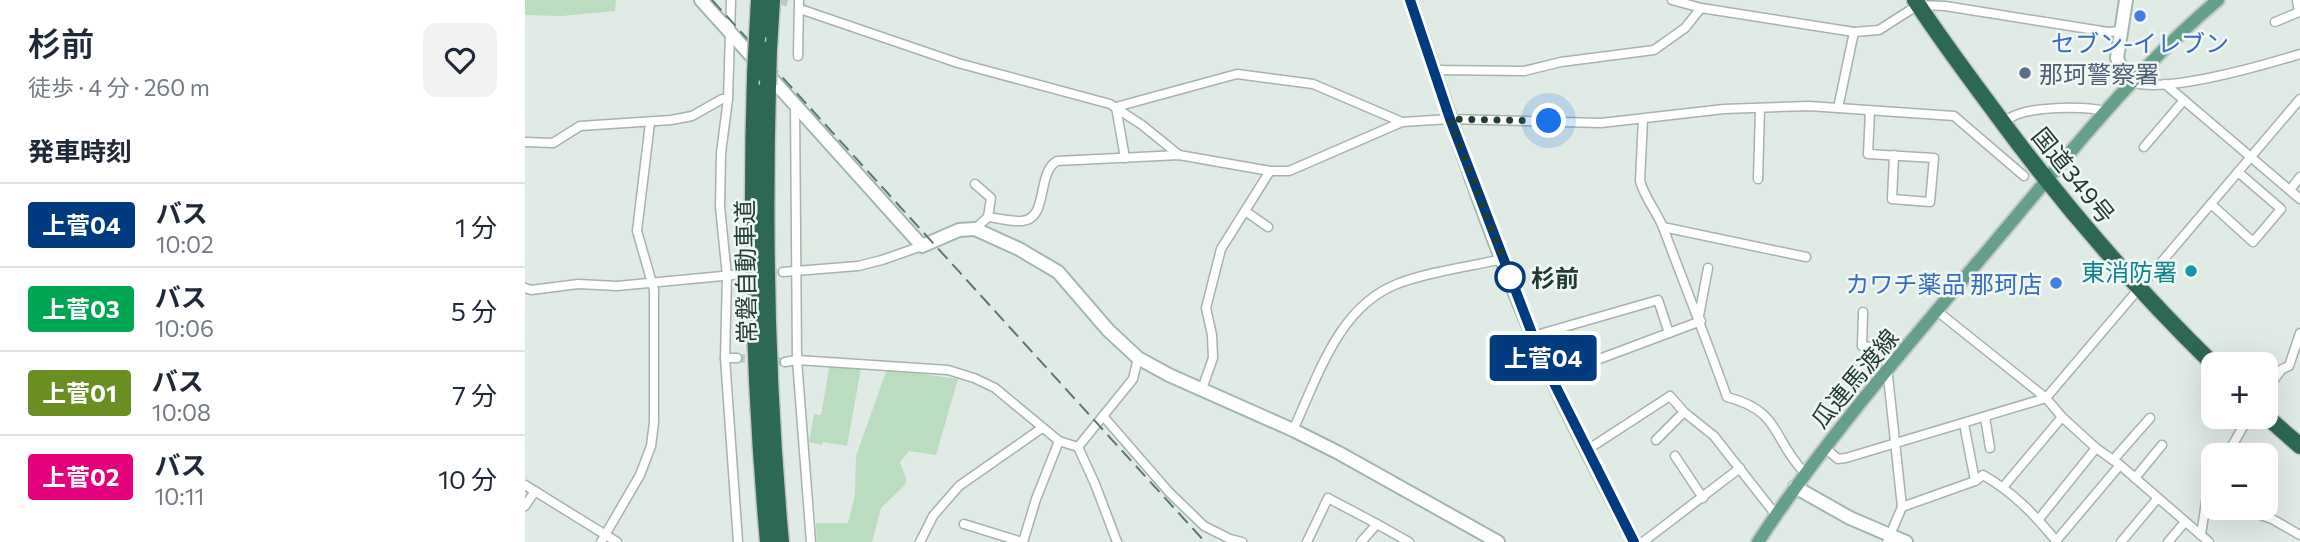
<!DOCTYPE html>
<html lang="ja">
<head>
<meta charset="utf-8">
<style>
	body { margin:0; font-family:Commissioner,"Noto Sans JP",sans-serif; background:#f2f2f3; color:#1f2937; height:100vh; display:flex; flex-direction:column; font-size:26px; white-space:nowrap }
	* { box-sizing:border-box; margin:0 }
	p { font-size:23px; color:#747a83 }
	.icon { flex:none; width:38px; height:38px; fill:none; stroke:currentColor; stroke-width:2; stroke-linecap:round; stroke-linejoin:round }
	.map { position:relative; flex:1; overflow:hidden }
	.drawer { display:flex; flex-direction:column; background:#fff; width:525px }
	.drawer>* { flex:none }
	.badge { padding:0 14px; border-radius:5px; font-size:24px; line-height:46px }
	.tools { position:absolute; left:1676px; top:352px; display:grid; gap:14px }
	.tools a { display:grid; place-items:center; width:77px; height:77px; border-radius:14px; background:#fff; box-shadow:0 7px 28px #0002; font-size:35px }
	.you { position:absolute; width:35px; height:35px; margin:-18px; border:5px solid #fff; border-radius:50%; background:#1a73e8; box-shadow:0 0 0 10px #1a73e833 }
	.map>.badge { position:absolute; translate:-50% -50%; box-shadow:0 0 0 4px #fff }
	h2 { padding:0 28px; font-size:26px; line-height:63px }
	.round { display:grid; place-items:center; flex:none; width:74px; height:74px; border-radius:14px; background:#f2f2f3 }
	.headline { display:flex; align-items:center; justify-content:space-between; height:119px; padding:0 28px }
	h1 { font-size:33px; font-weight:600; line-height:52px }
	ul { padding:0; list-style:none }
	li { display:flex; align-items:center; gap:21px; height:84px; padding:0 28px; border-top:2px solid #e0e1e3 }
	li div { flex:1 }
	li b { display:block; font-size:26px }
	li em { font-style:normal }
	li .badge { min-width:77px; font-weight:700; text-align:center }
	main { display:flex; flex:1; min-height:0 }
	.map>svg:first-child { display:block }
	.green { fill:#b9ddbe }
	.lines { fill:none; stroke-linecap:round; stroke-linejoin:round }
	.street-tunnel { stroke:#bbc8c1; stroke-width:8; stroke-dasharray:8 4; stroke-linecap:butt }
	.street-casing { stroke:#a4b3ab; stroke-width:11 }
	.secondary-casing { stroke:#9fb7ac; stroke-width:16 }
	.primary-casing { stroke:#c1c8c5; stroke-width:16 }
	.highway-casing { stroke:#c1c8c5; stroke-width:19 }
	.street { stroke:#fff; stroke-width:8 }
	.secondary { stroke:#fff; stroke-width:12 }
	.primary { stroke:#65a18a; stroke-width:12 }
	.highway { stroke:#2d6854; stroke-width:16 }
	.rail { stroke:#5c786c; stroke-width:2; stroke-dasharray:14 7; stroke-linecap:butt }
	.highway-bridge-casing { stroke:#c1c8c5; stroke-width:19; stroke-linecap:butt }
	.highway-bridge { stroke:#2d6854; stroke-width:16 }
	.line-casing { stroke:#fff; stroke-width:16 }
	.line { stroke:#003b80; stroke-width:10 }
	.walk { stroke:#213c31; stroke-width:7; stroke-dasharray:0 12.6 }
	.shop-dot { fill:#3f7fe0; stroke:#f1f8f4; stroke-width:2.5 }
	.service-dot { fill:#5c6f8a; stroke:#f1f8f4; stroke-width:2.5 }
	.culture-dot { fill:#0f9aa8; stroke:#f1f8f4; stroke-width:2.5 }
	.stop-dot { fill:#fff; stroke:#003b80; stroke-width:3.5 }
	.labels { text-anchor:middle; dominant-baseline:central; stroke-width:5; stroke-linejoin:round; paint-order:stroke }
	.shop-label { font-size:24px; fill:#366cbe; stroke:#f1f8f4 }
	.service-label { font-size:24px; fill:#4e5e75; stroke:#f1f8f4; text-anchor:start }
	.street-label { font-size:24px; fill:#213c31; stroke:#f1f8f4 }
	.culture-label { font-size:24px; fill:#0d838f; stroke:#f1f8f4; text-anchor:end }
	.stop-label { font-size:24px; font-weight:bold; fill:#213c31; stroke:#f1f8f4; text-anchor:start }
</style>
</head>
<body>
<main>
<section class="drawer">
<div class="headline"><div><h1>杉前</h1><p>徒歩 · 4 分 · 260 m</p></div><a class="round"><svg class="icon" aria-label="heart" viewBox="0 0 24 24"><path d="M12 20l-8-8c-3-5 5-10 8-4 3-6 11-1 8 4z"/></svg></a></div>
<h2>発車時刻</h2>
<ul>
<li><span class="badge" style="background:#003b80;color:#fff">上菅04</span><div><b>バス</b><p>10:02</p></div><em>1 分</em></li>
<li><span class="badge" style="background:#00a651;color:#fff">上菅03</span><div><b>バス</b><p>10:06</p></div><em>5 分</em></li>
<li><span class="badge" style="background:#6b8e23;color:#fff">上菅01</span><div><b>バス</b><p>10:08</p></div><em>7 分</em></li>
<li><span class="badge" style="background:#e6007e;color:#fff">上菅02</span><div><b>バス</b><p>10:11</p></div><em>10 分</em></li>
</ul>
</section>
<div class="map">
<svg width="1775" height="542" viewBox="0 0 1775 542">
	<rect width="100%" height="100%" fill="#e1ebe5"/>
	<g class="green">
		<polygon points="0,0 91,0 90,11 37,16 0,15"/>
		<polygon points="305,363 336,368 322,446 298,442 297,445 284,442 289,414 296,415"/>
		<polygon points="362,369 433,379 411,455 384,451 375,462 381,478 380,485 356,508 347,542 292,542 291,523 323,523 330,495 331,456"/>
	</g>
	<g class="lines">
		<g class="street-tunnel">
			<polyline points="255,0 266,4"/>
			<polyline points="208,275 258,272"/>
			<polyline points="212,358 260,362"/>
		</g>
		<g class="street-casing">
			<g id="street">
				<polyline points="206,0 203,99 196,153 195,207 202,276 200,358 213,542"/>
				<polyline points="1147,0 1176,8 1329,32 1354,30 1393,5 1420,6 1583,32 1595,31"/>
				<polyline points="275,9 433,63 585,104 617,125 654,155"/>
				<polyline points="1750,22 1774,12 1772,0"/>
				<polyline points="273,56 274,0"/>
				<polyline points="909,70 999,71 1036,62 1129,50 1160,28 1176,8"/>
				<path d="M1607,82C1640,94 1739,65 1775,54"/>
				<polyline points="1640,84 1775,199"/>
				<polyline points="270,105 272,360 286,542"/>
				<polyline points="1313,108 1329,32"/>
				<polyline points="1345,111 1343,154 1409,158 1405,202 1367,199 1369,155"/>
				<path d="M1485,118C1504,106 1558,106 1580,111"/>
				<path d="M1118,119L1115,181C1120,199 1133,213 1139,230C1160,286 1182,341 1202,397C1257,411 1247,440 1280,473"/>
				<polyline points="0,142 28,143 55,126 146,120 167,116 197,99 203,99"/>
				<polyline points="1619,147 1659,100"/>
				<polyline points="600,158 591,107 712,74 788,84 877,122"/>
				<polyline points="1233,179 1235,109"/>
				<polyline points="450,184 466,198 463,217"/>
				<polyline points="1765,190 1775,177"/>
				<polyline points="1686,204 1728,242 1756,209 1713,172"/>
				<polyline points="720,211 743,227"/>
				<polyline points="1138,227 1281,257"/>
				<path d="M450,229L463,217C473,218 486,222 497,221C524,219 511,173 532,161L654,155L745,171H764L877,122L925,119L1076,123L1199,109L1284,106L1429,116L1499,176"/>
				<polyline points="258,272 333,266 357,260 397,246"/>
				<polyline points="0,288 6,290 53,284 92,286 208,275"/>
				<polyline points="1412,311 1521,398 1537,417 1571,448 1595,465 1684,542"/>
				<polyline points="1338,312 1337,346 1360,348 1377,507"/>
				<polyline points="1174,316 1183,268"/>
				<polyline points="1008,336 1133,300 1144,333"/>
				<polyline points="200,358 212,358"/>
				<polyline points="260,362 272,360 423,370 449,378 470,388 534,441 553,447 570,484 592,542"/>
				<polyline points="1026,377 1176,321"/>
				<polyline points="677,389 688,358 687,335 681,308 696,249 745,171"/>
				<polyline points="1741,390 1757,369 1764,366 1775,333"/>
				<polyline points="578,416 644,492 679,526 705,539 717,542"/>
				<polyline points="1460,417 1465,448"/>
				<polyline points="1439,424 1450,481"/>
				<path d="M768,430C793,377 813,307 872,284C902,272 947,266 978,259"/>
				<polyline points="1131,440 1159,412"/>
				<polyline points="553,447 608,379 613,358"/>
				<polyline points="1299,447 1313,459 1321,458 1521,398 1775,99"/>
				<polyline points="1062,450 1145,396 1159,412 1189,436 1251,515"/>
				<polyline points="1702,455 1724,416"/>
				<polyline points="1150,456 1178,498"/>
				<polyline points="1588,460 1625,418"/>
				<polyline points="1610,478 1637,445"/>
				<polyline points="0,485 92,542"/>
				<polyline points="1479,486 1537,417"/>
				<polyline points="0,506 10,491"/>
				<polyline points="1716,508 1747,519 1775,535"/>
				<polyline points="1514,519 1571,448"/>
				<polyline points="439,524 497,542"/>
				<polyline points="1676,535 1683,489 1689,479"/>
				<polyline points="1531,541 1595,465"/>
				<polyline points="76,542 115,475 126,446 129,422 129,290 112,231 125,123"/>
				<polyline points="395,542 408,516 434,486 517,428"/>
				<polyline points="498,542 511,499 534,441"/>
				<polyline points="782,542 803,498 852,524"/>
				<polyline points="836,542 852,524 884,542"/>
				<polyline points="1118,542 1215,468"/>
				<path d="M1362,542L1377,507L1450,481L1458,475C1488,492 1510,515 1532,542"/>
				<polyline points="1596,542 1632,499"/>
				<polyline points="1643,542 1660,522"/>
			</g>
		</g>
		<g class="secondary-casing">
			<g id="secondary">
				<polyline points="176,0 397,246 434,230 450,229 494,249 533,272 583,330 613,358 644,375 768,430 814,453 973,542"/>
				<path d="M885,0C928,126 970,254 1025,375C1051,432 1081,487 1109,542"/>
				<polyline points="1601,0 1592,58 1597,70 1607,82"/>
				<polyline points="1270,487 1325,518 1381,542"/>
			</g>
		</g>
		<g class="primary-casing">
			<path id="primary" d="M1233,542C1301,438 1383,345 1463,250C1536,164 1606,73 1693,0"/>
		</g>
		<g class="highway-casing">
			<g id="highway">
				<path d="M1390,0C1414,37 1441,73 1467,108C1534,200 1608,286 1689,365"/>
				<polyline points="232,37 234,0"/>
				<polyline points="244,49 247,0"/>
				<path d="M230,74C225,230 229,387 243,542"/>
				<path d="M243,85C239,237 242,390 256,542"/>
				<polyline points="1741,416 1775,446"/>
			</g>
		</g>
		<use href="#street" class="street"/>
		<use href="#secondary" class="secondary"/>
		<use href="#primary" class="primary"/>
		<use href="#highway" class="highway"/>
		<polyline class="rail" points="187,0 680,542"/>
		<g class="highway-bridge-casing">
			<g id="highway-bridge">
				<polyline points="230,74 232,37"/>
				<polyline points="243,85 244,49"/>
			</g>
		</g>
		<use href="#highway-bridge" class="highway-bridge"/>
	</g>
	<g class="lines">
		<g class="line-casing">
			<polyline id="line" points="885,0 925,119 1008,336 1026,377 1109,542"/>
		</g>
		<use href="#line" class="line"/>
		<polyline class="walk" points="985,277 987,282 925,119 1024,121"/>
	</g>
	<g class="shop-dot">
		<circle cx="1615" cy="16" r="7"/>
		<circle cx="1531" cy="283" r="7"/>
	</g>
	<circle class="service-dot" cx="1500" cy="73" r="7"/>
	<circle class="culture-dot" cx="1666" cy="271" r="7"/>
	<circle class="stop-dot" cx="985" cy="277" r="14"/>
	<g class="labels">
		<g class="shop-label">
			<text x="1615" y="42">セブン-イレブン</text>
			<text x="1517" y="283" text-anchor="end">カワチ薬品 那珂店</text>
		</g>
		<g class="service-label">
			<text x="1514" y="73">那珂警察署</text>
		</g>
		<g class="street-label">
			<text transform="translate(1549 175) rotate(51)">国道349号</text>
			<text transform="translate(220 272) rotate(-91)">常磐自動車道</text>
			<text transform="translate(1329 378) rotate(-50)">瓜連馬渡線</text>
		</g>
		<g class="culture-label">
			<text x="1652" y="271">東消防署</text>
		</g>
		<g class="stop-label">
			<text x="1006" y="277">杉前</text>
		</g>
	</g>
</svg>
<div class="tools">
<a>+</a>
<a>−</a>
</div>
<div class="you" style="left:1024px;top:121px"></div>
<b class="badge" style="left:1018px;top:358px;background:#003b80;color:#fff">上菅04</b>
</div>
</main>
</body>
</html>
